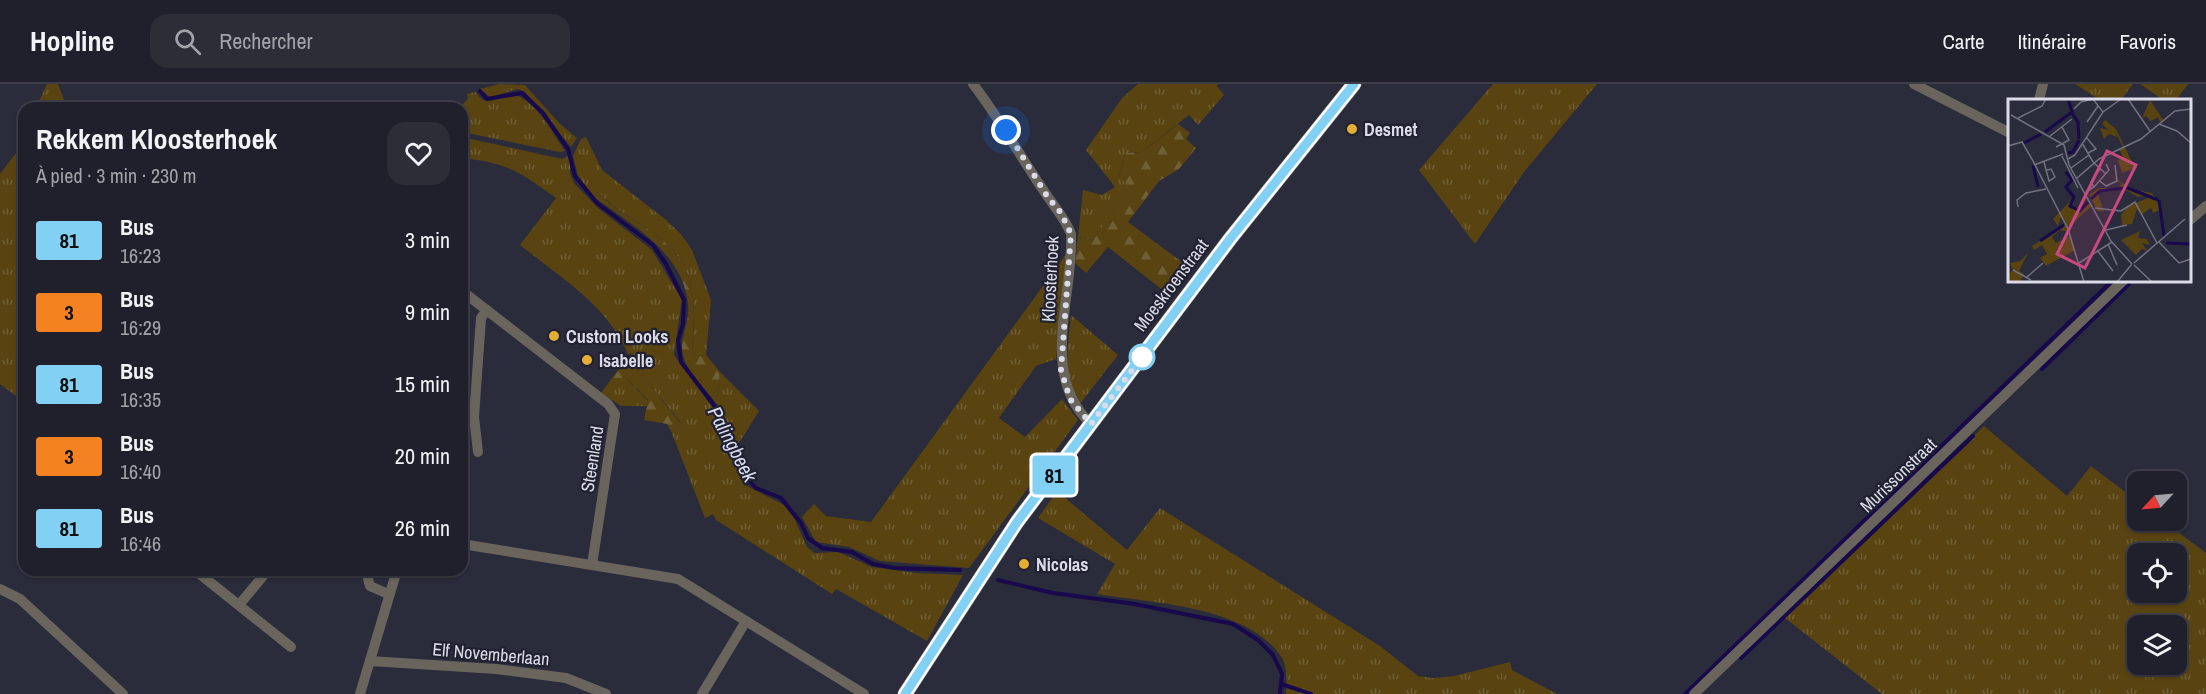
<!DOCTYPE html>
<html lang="fr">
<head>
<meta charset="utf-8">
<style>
	body { margin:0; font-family:"Archivo Narrow",sans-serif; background:#2d2d38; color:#f1f3f6; height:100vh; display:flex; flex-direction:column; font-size:22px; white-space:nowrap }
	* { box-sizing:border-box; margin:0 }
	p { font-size:20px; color:#a2a3a9 }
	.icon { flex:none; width:33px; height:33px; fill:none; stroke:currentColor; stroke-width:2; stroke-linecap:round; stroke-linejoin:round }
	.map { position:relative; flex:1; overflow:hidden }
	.drawer { position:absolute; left:18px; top:18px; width:450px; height:474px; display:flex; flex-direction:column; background:#20202c; border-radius:18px; box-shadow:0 2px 4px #0004,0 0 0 2px #3d3e48 }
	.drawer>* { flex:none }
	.badge { padding:0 12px; border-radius:4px; font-size:21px; line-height:39px }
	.needle { width:39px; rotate:244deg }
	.fabs { position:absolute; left:2127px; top:387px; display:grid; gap:12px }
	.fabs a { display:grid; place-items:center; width:60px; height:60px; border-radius:12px; background:#20202c; box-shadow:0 2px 4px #0004,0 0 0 2px #3d3e48; font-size:30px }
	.you { position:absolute; width:30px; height:30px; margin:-15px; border:4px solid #fff; border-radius:50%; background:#1a73e8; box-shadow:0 0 0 9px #1a73e833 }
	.map>.badge { position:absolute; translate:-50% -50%; box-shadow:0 0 0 3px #fff }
	.round { display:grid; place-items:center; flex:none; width:63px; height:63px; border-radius:18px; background:#2d2d38 }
	.head { display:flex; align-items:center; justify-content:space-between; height:102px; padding:0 18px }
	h1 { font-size:28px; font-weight:700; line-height:45px }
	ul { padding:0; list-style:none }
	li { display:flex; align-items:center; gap:18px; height:72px; padding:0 18px }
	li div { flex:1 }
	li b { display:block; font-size:22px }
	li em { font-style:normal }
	li .badge { min-width:66px; font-weight:700; text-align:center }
	header { display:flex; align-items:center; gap:36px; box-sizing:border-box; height:84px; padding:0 30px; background:#20202c; border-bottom:2px solid #3d3e48 }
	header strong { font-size:28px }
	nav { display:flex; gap:33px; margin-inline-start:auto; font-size:21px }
	.search { width:420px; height:54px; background:#2d2d38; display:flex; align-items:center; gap:15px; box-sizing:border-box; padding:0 21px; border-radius:18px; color:#a2a3a9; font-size:22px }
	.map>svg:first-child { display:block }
	.grass { fill:url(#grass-tufts); fill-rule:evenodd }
	.forest { fill:url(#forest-firs) }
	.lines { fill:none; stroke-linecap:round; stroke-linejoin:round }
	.stream { stroke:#17094c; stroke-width:4 }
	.street { stroke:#69655d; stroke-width:10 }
	.secondary { stroke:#8b8578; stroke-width:15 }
	.line-casing { stroke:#fff; stroke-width:14 }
	.line { stroke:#83d0f5; stroke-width:9 }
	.walk { stroke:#dbdce7; stroke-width:6; stroke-dasharray:0 10.8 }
	.poi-dot { fill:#e3ae35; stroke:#202131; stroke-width:2 }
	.stop-dot { fill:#fff; stroke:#83d0f5; stroke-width:3 }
	.labels { text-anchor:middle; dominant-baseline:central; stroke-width:4.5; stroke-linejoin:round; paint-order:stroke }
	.poi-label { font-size:18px; font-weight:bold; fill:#dbdce7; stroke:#202131; text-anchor:start }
	.street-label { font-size:18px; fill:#dbdce7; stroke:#202131 }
	.water-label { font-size:20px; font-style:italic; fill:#d9dbef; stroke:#202131 }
	.inset-river { fill:none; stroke:#17094c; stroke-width:3 }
	.inset-road { fill:none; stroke:#717280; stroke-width:1.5 }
	.view { fill:#c8497e; fill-opacity:0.15; stroke:#c8497e; stroke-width:3 }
	.inset-edge { fill:none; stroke:#dbdce7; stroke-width:3 }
</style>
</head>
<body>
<header>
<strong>Hopline</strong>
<div class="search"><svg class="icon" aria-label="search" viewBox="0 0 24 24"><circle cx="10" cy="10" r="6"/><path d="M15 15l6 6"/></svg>Rechercher</div>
<nav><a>Carte</a><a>Itinéraire</a><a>Favoris</a></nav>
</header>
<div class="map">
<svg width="2206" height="610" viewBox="0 0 2206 610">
	<defs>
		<pattern id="grass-tufts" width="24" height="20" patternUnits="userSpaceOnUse" patternTransform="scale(1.5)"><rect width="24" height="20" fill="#594311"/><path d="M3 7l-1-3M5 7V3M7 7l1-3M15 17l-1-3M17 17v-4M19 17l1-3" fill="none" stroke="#705e34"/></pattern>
		<pattern id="forest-firs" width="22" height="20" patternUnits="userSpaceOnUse" patternTransform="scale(1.5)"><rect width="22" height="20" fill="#594311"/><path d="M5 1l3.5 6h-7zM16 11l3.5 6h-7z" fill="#705e34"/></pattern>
	</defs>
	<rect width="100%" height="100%" fill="#2a2b3b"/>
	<g class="grass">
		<polygon points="47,0 58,0 67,24 36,24"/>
		<polygon points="499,0 525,1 559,39 577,54 571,63 525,8 518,5 490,13 480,5"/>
		<polygon points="1138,0 1218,0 1217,2 1224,11 1198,41 1189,31 1142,68 1126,69 1119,91 1131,104 1093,156 1078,153 1083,106 1102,111 1115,103 1086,66 1122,14"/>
		<polygon points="1493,0 1597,0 1524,88 1475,160 1419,86"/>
		<polygon points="2075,0 2133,0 2121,16 2100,16"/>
		<polygon points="2140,0 2188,0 2176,16 2163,16"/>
		<path d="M476,8C488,29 502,6 518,12C538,20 554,51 565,67L560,68L462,48V24H459L468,15L467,10Z"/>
		<polygon points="24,52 24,318 0,300 0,90 16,69"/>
		<path d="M462,53L562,75L570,71V89L574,99L599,125L652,166L682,216L674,271L718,331L724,357L747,402L784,421L794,434L807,463L815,469L838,468L872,483L916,489L963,491L927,557L836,505L832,510L716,436L713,430L705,434L671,347L681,339L650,301L632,269L628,270C608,222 560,193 520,161L556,114C519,88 509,79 462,74Z"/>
		<path d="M586,53L602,86L666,136L681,150L692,166L711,216L706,271L695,272L692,267C696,217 698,180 652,148C634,135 614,125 599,109L594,113L578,92L573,72L581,55Z"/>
		<polygon points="1067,169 1056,275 1036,282 999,334 1025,353 1062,315 1078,336 969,484 880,477 849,463 816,458 802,433 814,420 826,432 871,438"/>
		<path d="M1071,231L1118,271L1079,321C1062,295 1068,260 1071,231Z"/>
		<polygon points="720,288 759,327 736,364 722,327 711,313 719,303"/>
		<polygon points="612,294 626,294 648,317 647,322 621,322 601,309"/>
		<path d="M1984,342L2067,412L2091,382L2137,417L2138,436L2163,437L2206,469V610H1882L1785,534ZM2138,470H2176V508H2138ZM2138,542H2176V580H2138Z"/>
		<path d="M1057,407L1127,466L1160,424L1380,562L1418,592L1433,594L1454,592L1510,578L1512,586L1557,610H1286C1287,600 1287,582 1282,574C1249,522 1152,519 1097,510L1115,480L1038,434Z"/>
	</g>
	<g class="forest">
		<polygon points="1178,40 1190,49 1186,55 1196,64 1179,85 1159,97 1128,138 1186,181 1165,208 1108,163 1086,189 1075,179 1078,153 1093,156 1130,105 1119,91 1126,69 1142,68"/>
		<path d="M599,109C612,124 631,134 648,145C698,179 696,213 692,267L695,272L706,271L720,288L719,303L711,313C700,299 681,281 682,262C682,249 690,235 688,221C684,169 632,141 594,113Z"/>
		<polygon points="632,269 650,301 681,340 671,347 667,340 644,336 648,316 626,294 612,294"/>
	</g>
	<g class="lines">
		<g class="stream">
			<polyline points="480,7 487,15 522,9 543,29 568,65 575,92 597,119 653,161 666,180 684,216 683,240 678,256 681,278 720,329 725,345 746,393 756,404 781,414 801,439 808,454 822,464 852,468 873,480 895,484 960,486"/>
			<polyline points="2042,285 2129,200"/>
			<polyline points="998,496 1053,509 1135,520 1233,540 1258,556 1273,571 1282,590 1280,610"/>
			<polyline points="1741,574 1973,352"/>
			<polyline points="1281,600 1311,610"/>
			<polyline points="1685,610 2113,196"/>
		</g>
		<g class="street">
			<path d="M973,0C1000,35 1021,74 1046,110C1055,124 1065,134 1071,150C1074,214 1038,290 1091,340"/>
			<polyline points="1914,0 2010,49"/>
			<polyline points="2039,16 2043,0"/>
			<polyline points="2190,136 2206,122"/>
			<polyline points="462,207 608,320 615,330 592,481"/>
			<polyline points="478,368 474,333 481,234 487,226"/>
			<polyline points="462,460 678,495 746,537"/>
			<polyline points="370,486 368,495 370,502 388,510"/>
			<polyline points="201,491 291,563"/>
			<polyline points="0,505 20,515 123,610"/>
			<polyline points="239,521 268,486"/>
			<polyline points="370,577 496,585 566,594 606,610"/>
			<polyline points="360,610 397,486"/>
			<polyline points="702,610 746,537 864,610"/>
			<polyline points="1694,610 2124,196"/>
		</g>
		<polyline class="secondary" points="905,610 1017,438 1230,155 1354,0"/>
	</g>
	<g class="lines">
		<g class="line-casing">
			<polyline id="line" points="905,610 1017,438 1230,155 1354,0"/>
		</g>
		<use href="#line" class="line"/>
		<polyline class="walk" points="1006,46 1047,112 1061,129 1071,150 1061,286 1070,315 1091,340 1142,273"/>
	</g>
	<g class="poi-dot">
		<circle cx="1352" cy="45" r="6"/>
		<circle cx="554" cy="252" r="6"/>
		<circle cx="587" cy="276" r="6"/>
		<circle cx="1024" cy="480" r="6"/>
	</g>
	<circle class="stop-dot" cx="1142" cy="273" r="12"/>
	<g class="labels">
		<g class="poi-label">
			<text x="1364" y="45">Desmet</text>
			<text x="566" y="252">Custom Looks</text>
			<text x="599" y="276">Isabelle</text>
			<text x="1036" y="480">Nicolas</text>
		</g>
		<g class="street-label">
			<text transform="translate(1050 195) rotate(-87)">Kloosterhoek</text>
			<text transform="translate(1171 201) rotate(-53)">Moeskroenstraat</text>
			<text transform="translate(592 375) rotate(-81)">Steenland</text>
			<text transform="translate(1898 391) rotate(-44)">Murissonstraat</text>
			<text transform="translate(491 570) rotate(5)">Elf Novemberlaan</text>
		</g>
		<g class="water-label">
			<text transform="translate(733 360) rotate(62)">Palingbeek</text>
		</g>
	</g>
	<g transform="translate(2008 15)">
		<rect width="183" height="183" fill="#2a2b3b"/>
		<path d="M142,1L155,21L152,23L150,18L143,22L138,17L134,19ZM97,21L108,30L127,69L114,74L110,61L115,58L111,50L115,48L107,33L109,38L101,35L96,40L92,29L101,31L94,25ZM99,73L130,95L133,92L144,94L154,110L145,114L143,109L133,116L129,110L124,125L114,126L113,116L120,107L145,97L134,93L136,97L130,98L116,90L89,93L96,112H90L81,96L91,89H110L114,85ZM64,100L62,107L72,113L79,105L85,106L60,128L61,133L52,131L44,138L48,144L62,137L67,151L38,167L32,159L39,155L34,146L26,151L24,147L58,125L53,118L50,127L45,120ZM132,132L130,139L139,140L142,146L134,144L139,152L134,150L128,156L113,141ZM20,154L11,172L16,175L12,183H1L0,175L5,171L2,164L12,162Z" fill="#594311"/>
		<path class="inset-river" d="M64,14L70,23L71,40M37,33L64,13L60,0M16,44L33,35M60,54L65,53L71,41M25,66L30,88M58,73L64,81L58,88L66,98L62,107L72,112L80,103M117,88L150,101M83,100L92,92L116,89M151,101L156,137M32,142L56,126M158,144L183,145"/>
		<path class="inset-road" d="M120,0L142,32M66,10L73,3L85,0L95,13M3,16L56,46L61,66L103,142L124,165M10,19L34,7L38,0M79,23L90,7M151,25L169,32L183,44M42,37L64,20M78,38L88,50L80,54M74,44L85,63L98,75M0,47L14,43L24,60L60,130L76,183M48,48L61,41L54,28M54,57L70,89M60,60L67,56L95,13L113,0M36,63L41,82L47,78L43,70L39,71M26,66L55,55M63,69L81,56M69,79L91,60L133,40L167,12L183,10M92,82L98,87L109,82L107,66M86,88L101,71L98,65M78,93L86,88L83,83L92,70M10,108L9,101L18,94L38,90M87,109L113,112L127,103L149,144M98,131L119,126M151,143L171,164L183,160M100,145L109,166M89,151L105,172M71,164L104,143M126,164L177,120M126,166L144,183M5,171L23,181M19,178L35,164M109,183L124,165"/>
		<path class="view" d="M99,52L128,66L77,169L49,155Z"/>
		<rect width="183" height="183" class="inset-edge"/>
	</g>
</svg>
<div class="fabs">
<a><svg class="needle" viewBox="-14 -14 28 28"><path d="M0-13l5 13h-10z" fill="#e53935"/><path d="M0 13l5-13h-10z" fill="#a2a3a9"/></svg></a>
<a><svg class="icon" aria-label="locate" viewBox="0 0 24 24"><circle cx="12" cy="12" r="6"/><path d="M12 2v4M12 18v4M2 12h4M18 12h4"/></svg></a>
<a><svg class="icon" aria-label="layers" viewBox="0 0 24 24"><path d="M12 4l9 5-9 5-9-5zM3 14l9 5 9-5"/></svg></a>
</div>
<div class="you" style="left:1006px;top:46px"></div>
<b class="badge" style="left:1054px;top:391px;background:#83d0f5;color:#111">81</b>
<section class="drawer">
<div class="head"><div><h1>Rekkem Kloosterhoek</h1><p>À pied · 3 min · 230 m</p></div><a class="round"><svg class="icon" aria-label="heart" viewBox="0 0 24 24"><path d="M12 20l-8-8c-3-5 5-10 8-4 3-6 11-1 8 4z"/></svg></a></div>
<ul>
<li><span class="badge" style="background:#83d0f5;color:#111">81</span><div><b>Bus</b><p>16:23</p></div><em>3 min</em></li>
<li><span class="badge" style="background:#f58220;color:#111">3</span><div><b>Bus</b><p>16:29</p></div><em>9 min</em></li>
<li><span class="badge" style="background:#83d0f5;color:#111">81</span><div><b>Bus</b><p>16:35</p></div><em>15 min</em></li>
<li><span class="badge" style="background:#f58220;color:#111">3</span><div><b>Bus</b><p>16:40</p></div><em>20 min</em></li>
<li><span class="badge" style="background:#83d0f5;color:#111">81</span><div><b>Bus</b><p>16:46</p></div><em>26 min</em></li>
</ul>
</section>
</div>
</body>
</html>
